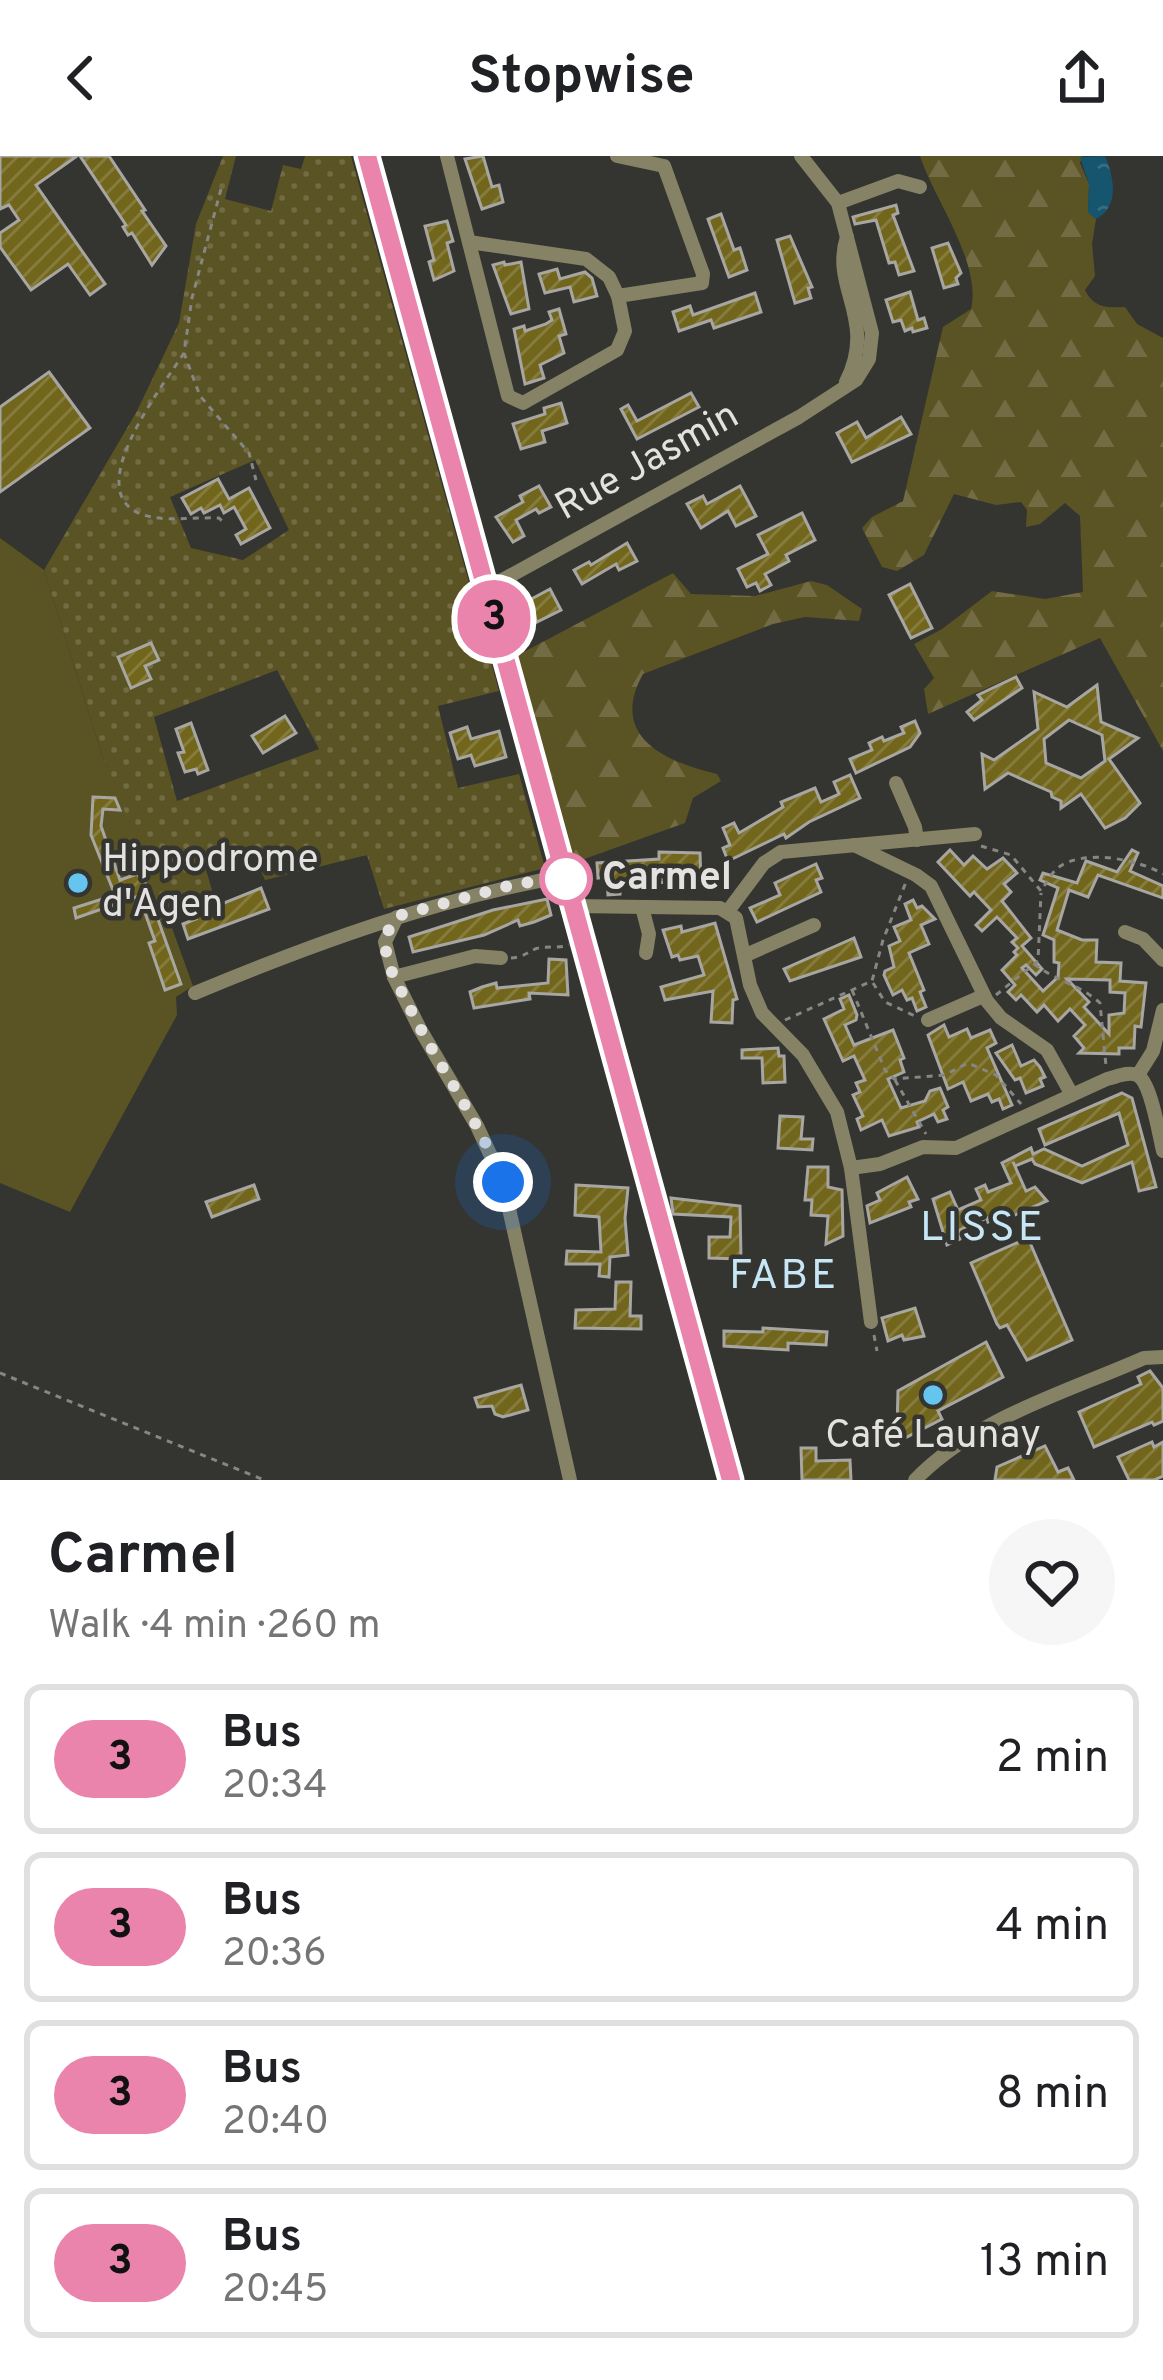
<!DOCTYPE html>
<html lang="en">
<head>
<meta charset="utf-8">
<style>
	body { margin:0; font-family:Overpass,sans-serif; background:#f6f6f6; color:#202124; height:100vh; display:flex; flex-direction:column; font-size:45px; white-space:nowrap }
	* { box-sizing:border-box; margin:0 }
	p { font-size:39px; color:#757577 }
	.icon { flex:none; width:66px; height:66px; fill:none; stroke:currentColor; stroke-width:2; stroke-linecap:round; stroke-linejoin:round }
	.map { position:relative; height:1324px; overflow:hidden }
	.panel { display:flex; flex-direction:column; background:#fff; flex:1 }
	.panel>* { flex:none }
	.badge { padding:0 24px; border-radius:39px; font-size:42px; line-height:78px }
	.you { position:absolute; width:60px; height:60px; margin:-30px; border:9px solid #fff; border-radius:50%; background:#1a73e8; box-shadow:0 0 0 18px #1a73e833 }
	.map>.badge { position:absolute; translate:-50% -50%; box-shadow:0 0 0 6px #fff }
	.round { display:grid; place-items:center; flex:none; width:126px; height:126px; border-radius:63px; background:#f6f6f6 }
	.head { display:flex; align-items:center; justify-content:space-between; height:204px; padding:0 48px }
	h1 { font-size:57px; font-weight:700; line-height:90px }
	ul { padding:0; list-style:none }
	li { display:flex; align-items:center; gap:36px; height:150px; margin:0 24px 18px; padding:0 24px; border:6px solid #e0e0e0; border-radius:18px }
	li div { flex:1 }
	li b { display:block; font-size:45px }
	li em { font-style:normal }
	li .badge { min-width:132px; font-weight:700; text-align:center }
	header { display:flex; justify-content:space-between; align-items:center; height:156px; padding:0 48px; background:#fff; font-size:54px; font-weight:700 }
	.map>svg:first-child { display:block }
	.grass { fill:#5a5323 }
	.forest { fill:url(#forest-firs) }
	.park { fill:url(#park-dots); fill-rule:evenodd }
	.water { fill:url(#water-ripples) }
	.building { fill:url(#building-hatch); stroke:#a7a6a2; stroke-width:3; fill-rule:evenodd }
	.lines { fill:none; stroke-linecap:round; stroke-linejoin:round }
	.path { stroke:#868683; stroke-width:3; stroke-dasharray:6 6; stroke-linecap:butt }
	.minor { stroke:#868265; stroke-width:14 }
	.major { stroke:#d8cf93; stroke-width:16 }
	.line-casing { stroke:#fff; stroke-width:27 }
	.line { stroke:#eb84ad; stroke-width:18 }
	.walk { stroke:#e3e2e0; stroke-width:12; stroke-dasharray:0 21.6 }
	.stop-dot { fill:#fff; stroke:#eb84ad; stroke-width:6 }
	.poi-dot { fill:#65c5ee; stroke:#343430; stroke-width:4.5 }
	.labels { text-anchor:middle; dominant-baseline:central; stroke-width:9; stroke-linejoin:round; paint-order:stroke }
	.street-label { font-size:39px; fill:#e3e2e0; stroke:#343430 }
	.poi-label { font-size:39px; fill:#e3e2e0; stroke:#343430; text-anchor:start }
	.stop-label { font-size:39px; font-weight:bold; fill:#e3e2e0; stroke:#343430; text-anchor:start }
	.neighbourhood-label { font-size:42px; letter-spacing:3px; fill:#c7e7f6; stroke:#343430 }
</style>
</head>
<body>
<header><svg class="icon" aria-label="back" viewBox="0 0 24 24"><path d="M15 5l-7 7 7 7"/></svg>Stopwise<svg class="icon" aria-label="share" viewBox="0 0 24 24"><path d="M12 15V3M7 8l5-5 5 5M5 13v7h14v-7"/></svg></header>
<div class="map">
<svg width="1163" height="1324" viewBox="0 0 1163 1324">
	<defs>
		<pattern id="forest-firs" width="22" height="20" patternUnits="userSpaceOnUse" patternTransform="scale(3)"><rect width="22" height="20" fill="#5a5323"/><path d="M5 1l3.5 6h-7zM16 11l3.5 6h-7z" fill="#726b43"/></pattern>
		<pattern id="park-dots" width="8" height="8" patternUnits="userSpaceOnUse" patternTransform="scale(3)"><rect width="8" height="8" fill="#5a5323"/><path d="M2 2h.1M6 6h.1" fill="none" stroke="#726b43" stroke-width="1.8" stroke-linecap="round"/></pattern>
		<pattern id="water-ripples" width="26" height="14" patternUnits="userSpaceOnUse" patternTransform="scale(3)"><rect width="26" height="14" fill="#15556e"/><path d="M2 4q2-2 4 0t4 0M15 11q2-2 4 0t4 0" fill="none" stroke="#376d82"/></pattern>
		<pattern id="building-hatch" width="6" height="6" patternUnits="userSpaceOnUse" patternTransform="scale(3)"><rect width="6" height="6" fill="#71661c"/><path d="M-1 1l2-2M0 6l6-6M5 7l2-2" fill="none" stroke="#857c3d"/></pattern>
	</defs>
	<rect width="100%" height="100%" fill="#343430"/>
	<polygon class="grass" points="0,382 44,414 102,599 145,697 193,830 176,841 177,859 70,1056 0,1027"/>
	<g class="forest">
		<path d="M920,0H1082L1080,7L1089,28L1088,56L1096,63L1092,88L1095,120L1085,134C1094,152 1107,152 1125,151L1137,168L1163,182V595L1100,482L928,558L924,533L934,522L914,488L942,473L992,435L1045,443L1083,436L1080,360L1065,347L1040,368L1026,371L1027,354L1021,346L996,349L954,338L924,399L897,415L882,411L862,372L872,361L903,345L943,171L971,153C982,107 934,43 920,0Z"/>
		<path d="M673,417L691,438L755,440L811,425L827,429L862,453L859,465L805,461L773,468L643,518C608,581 666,606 717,618L721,625L693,642L685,667L573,707L518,499Z"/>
	</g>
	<path class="park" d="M223,0H236L225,43L271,55L283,9L301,13L305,0H351L499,535L438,550L458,632L519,618L545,712L384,753L367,699L265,724L249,690L204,707L214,741L166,757L102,599L44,414L137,255L179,167L196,68ZM255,304L289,374L243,404L191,392L170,341ZM277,514L319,593L177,645L154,561Z"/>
	<path class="water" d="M1105,0C1114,21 1120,51 1096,63L1088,56L1089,28L1080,1Z"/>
	<g class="building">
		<polygon points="0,0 77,0 36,29 105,128 90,139 68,108 31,134 0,91 0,77 19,64 9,49 0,53"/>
		<polygon points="80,0 109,0 145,54 142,55 166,90 152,109 132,77 128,79 123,71 126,69"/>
		<polygon points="483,0 492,31 499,29 503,46 482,53 465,3"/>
		<polygon points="896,49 898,57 893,59 914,115 899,119 895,106 889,107 876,64 855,68 853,61"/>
		<polygon points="721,58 734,94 740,92 747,114 729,121 708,63"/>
		<polygon points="447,65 453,85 447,87 454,115 434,124 429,106 434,104 425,70"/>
		<polygon points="790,80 812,131 808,132 811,142 795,147 777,84"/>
		<polygon points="948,87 961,117 956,122 958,128 944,132 932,92"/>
		<polygon points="504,106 505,109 521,106 529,153 511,158 493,109"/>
		<polygon points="557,113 560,123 585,116 592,122 597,140 574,146 570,131 545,137 539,118"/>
		<polygon points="910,136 918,164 924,162 927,172 913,176 912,172 905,175 901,164 893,166 886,144"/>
		<polygon points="755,137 761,156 714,172 711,164 679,175 673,156 690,150 693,159"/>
		<polygon points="559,153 566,178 559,180 564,197 540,209 544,222 525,228 514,173 524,170 525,175 546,168 552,164 549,156"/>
		<polygon points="49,216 90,272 0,336 0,251"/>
		<polygon points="691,237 699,251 637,283 621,253 628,249 637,265"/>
		<polygon points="561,247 567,267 542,275 545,286 521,293 513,268 545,258 544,252"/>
		<polygon points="901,261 911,278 852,306 837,277 857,266 866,282"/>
		<polygon points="218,323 229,343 249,332 270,372 241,388 236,379 246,373 234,351 224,357 220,349 204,357 201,352 191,358 182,342"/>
		<polygon points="539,330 551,351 539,357 536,353 516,364 524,380 513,386 496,361 523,346 520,340"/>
		<polygon points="740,330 756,360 736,370 728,355 701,372 687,348 703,340 707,348"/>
		<polygon points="802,357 815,384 786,399 789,405 765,418 771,429 760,435 756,427 747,431 738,413 768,398 758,379"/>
		<polygon points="627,387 637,405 619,414 616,408 582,428 574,414 589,406 591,409"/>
		<polygon points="910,428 932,472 911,482 889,439"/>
		<polygon points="550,433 561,454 537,466 533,458 518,462 513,445 523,442 524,447"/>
		<polygon points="151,487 159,504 145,510 151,523 131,532 118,501"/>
		<polygon points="1016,521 1022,532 974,564 967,556 982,544 978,539"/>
		<path d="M1097,529L1101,566L1138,582L1109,603L1140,647L1125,662L1105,672L1081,638L1061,652V645L1052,641L1051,636L1008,617L985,633L982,598L994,604L1038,573L1034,536L1067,551ZM1069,564L1102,579L1105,605L1081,622L1046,607L1044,583Z"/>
		<polygon points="285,560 296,577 263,597 252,580"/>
		<polygon points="915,565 920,577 910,591 856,617 850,603 872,594 869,587 882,581 884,585 904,577 901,571"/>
		<polygon points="191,567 208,614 198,618 196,613 185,616 178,597 184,596 176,573"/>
		<polygon points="467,571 471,583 499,575 506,601 475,610 471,599 458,603 450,577"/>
		<polygon points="850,619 860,642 809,666 786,682 784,678 728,705 723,692 730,689 723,672 734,667 739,677 783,651 781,646 815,632 821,646 839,638 834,626"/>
		<polygon points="93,641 115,642 120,654 103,653 101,670 120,724 137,718 145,727 181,828 165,834 149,787 155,785 139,740 76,762 74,752 115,739 91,679"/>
		<path d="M950,694L964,709L973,700L987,713L1003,702L1017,717L1004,728L1011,736L1002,745L1031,782L1022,790L1042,813L1036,819L1026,809L1022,812L1043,835L1058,821L1059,807L1054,806V784L1043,779L1058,732L1040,724L1043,717L1077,727L1086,705L1117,716L1132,694L1138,697L1130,715L1163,730V742L1098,719L1088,741L1069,734L1057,774L1082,784H1097L1096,806L1121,807L1120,825L1146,827L1141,871L1135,870L1134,892H1119V898L1079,897L1084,892L1074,880L1085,869L1070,853L1058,865L1044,849L1037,856L1021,839L1016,844L1008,836L1015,829L1002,814L1017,799L1014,796L1018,792L1012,786L1017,782L997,761L982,775L976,769L991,754L974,736L970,740L938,706ZM1067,823L1110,824V836L1125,837L1124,857L1109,859V878L1084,851L1089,846Z"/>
		<polygon points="659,696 700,697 701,727 620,726 620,738 608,739 607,721 598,722 597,707 659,703"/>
		<polygon points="816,708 822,722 816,724 821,736 757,766 750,752 780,739 775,727"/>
		<polygon points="261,732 269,753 188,783 183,768 196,763 194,759"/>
		<polygon points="547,743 551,759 534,766 520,770 518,764 484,779 413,796 409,781 493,754"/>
		<polygon points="913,744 917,752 922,750 935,763 921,769 929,788 909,797 924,834 920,836 926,851 917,855 912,842 907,844 902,834 893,839 884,819 885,815 894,811 889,790 900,785 894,771 911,764 905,748"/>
		<polygon points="715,767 737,843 733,844 732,867 711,866 713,835 665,844 661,831 704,819 698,800 680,804 678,799 672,801 663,774 681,770 682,776"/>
		<polygon points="854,782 861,801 790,825 784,813"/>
		<polygon points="549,803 566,804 568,839 529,837 530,843 474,852 470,836 482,831 496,827 497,832 548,827"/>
		<polygon points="849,839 857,859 856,864 845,869 854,889 893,874 904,902 900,904 904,916 888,923 901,952 925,945 930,935 940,932 948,951 943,954 947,963 938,966 934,958 917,966 919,971 889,980 882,964 861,974 857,963 863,960 853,939 860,936 856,927 865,924 854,900 843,905 824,863 844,853 840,843"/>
		<polygon points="944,869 949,881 967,873 971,882 990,874 996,887 987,892 1012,949 1003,953 999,943 992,946 988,938 971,945 963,926 948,933 928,879"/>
		<polygon points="1012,889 1021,910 1034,904 1040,911 1045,921 1040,923 1043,930 1026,937 1020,922 1015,924 996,897"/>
		<polygon points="778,892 779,900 784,900 785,926 763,927 762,902 742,902 742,894"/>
		<polygon points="1122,937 1132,942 1156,1031 1139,1035 1132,1006 1082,1027 1035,1008 1032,1003 1015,1010 1013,1006 1026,1035 1035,1031 1047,1045 1001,1065 999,1062 988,1066 987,1062 960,1074 960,1083 947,1089 933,1043 950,1036 958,1054 981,1044 976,1033 985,1029 988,1036 1011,1027 1002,1007 1031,992 1033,998 1044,993 1082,1010 1128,989 1119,957 1045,989 1039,973"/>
		<polygon points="780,960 803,961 801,983 813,983 812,994 778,992"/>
		<polygon points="808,1011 828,1011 828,1031 842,1034 843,1080 826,1088 828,1060 811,1059 812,1044 805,1044"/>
		<polygon points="907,1021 918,1043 909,1046 911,1051 870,1067 867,1050 880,1044 877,1037"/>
		<polygon points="254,1029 259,1043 212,1061 206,1046"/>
		<polygon points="576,1029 628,1032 625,1062 628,1099 610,1101 609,1121 599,1120 600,1108 566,1108 567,1095 601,1096 599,1061 575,1059"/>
		<polygon points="671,1042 740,1050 741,1103 709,1102 709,1081 730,1081 731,1061 673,1058"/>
		<polygon points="1028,1082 1072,1184 1027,1204 1007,1169 1000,1172 997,1168 971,1107"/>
		<polygon points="616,1126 631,1126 630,1160 641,1160 641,1173 575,1172 576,1154 615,1153"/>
		<polygon points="915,1152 924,1180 904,1184 902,1179 888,1185 882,1162"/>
		<polygon points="763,1172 827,1176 826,1189 788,1187 788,1194 724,1190 724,1175 763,1176"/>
		<polygon points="986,1186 1003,1221 938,1255 942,1263 903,1283 897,1273 898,1235"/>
		<polygon points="1150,1215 1163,1232 1163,1265 1154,1269 1152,1266 1094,1291 1079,1256 1141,1228 1138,1221"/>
		<polygon points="521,1229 528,1254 503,1261 495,1258 492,1250 478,1251 475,1242"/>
		<polygon points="1152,1286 1154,1291 1163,1286 1163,1320 1154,1324 1129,1324 1118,1301"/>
		<polygon points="1045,1290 1058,1316 1068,1312 1074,1324 995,1324 997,1311"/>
		<polygon points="801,1292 816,1292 816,1305 850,1304 851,1324 802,1324"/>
	</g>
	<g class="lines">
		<g class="path">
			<polyline points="221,33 192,142 184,197 200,240 249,297 256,324"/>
			<path d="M184,197C164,229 70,346 152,361C173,365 198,361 219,362L225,368"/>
			<path d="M981,690L1011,699L1041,735C1047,726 1051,717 1059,711C1084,693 1138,703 1163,718"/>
			<path d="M511,802C523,801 525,798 535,793C546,789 558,793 569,789"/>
			<path d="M1034,808C1056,825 1079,828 1100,847L1106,910"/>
			<polyline points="873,827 885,846 915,860"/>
			<polyline points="852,834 885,914 894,923 945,919 968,907 996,919 1021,948"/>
			<polyline points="996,839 1038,805 1041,737"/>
			<polyline points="785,864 872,825 883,784 906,726"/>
			<polyline points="895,924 926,978"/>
			<polyline points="874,1179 877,1195"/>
			<polyline points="0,1217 264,1324"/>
		</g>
		<g class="minor">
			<polyline points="447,0 508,240 523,247 617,194 625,175 618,140"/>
			<polyline points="838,47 898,25 920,31"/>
			<polyline points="469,86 586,103 609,121 618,140 702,127 703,118 664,10 617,0"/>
			<path d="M846,226C878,163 830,132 847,81"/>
			<polyline points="486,433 799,261 856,224 869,203 872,177 838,47 801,0"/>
			<polyline points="896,627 915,671 917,684"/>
			<polyline points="854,689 916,719 931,730 987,845 1001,862 1047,894 1072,939"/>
			<polyline points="573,750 720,752 736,762 750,829 762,857 803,899 837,956 851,1012 871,1166"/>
			<polyline points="642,751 649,778 646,797"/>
			<polyline points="728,755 764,707 781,696 975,678"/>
			<polyline points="397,761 385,786 394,821 420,873 477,970 503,1026 570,1324"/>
			<polyline points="1125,776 1143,783 1163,804"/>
			<polyline points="746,799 814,769"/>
			<polyline points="394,821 475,800 501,802"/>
			<path d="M195,837C315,787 436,743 565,720"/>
			<polyline points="928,864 983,840"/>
			<polyline points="1138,919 1153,895 1163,854"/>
			<path d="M851,1012L880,1008L923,991L956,992L1107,923C1116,921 1128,915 1137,919C1151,925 1159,979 1163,995"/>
			<path d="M915,1324C975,1262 1067,1236 1144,1202L1163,1201"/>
		</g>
		<polyline class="major" points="367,0 731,1324"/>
	</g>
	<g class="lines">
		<g class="line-casing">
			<polyline id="line" points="367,0 731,1324"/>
		</g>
		<use href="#line" class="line"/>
		<path class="walk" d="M503,1026C478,962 436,907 407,846C399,830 388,813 386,795C384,780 389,772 397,760L508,730L565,720L566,723"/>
	</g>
	<circle class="stop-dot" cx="566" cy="723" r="24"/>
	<g class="poi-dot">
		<circle cx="78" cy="727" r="12"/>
		<circle cx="933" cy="1239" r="12"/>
	</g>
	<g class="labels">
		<g class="street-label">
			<text transform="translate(648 307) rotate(-29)">Rue Jasmin</text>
		</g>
		<g class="poi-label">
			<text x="102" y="705">Hippodrome<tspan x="102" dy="45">d'Agen</tspan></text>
			<text x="933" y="1281" text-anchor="middle">Café Launay</text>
		</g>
		<g class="stop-label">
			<text x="602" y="723">Carmel</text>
		</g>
		<g class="neighbourhood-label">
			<text x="983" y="1073">LISSE</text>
			<text x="784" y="1121">FABE</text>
		</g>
	</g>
</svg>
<div class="you" style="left:503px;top:1026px"></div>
<b class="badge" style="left:494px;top:463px;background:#eb84ad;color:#111">3</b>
</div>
<section class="panel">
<div class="head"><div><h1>Carmel</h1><p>Walk · 4 min · 260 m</p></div><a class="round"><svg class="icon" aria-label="heart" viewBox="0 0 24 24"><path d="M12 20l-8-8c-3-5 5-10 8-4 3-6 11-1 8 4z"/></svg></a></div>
<ul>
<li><span class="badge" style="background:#eb84ad;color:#111">3</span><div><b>Bus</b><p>20:34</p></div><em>2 min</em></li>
<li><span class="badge" style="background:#eb84ad;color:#111">3</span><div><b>Bus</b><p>20:36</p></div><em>4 min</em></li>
<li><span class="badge" style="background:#eb84ad;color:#111">3</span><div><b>Bus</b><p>20:40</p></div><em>8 min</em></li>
<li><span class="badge" style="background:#eb84ad;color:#111">3</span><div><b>Bus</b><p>20:45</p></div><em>13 min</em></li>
</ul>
</section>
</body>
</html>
